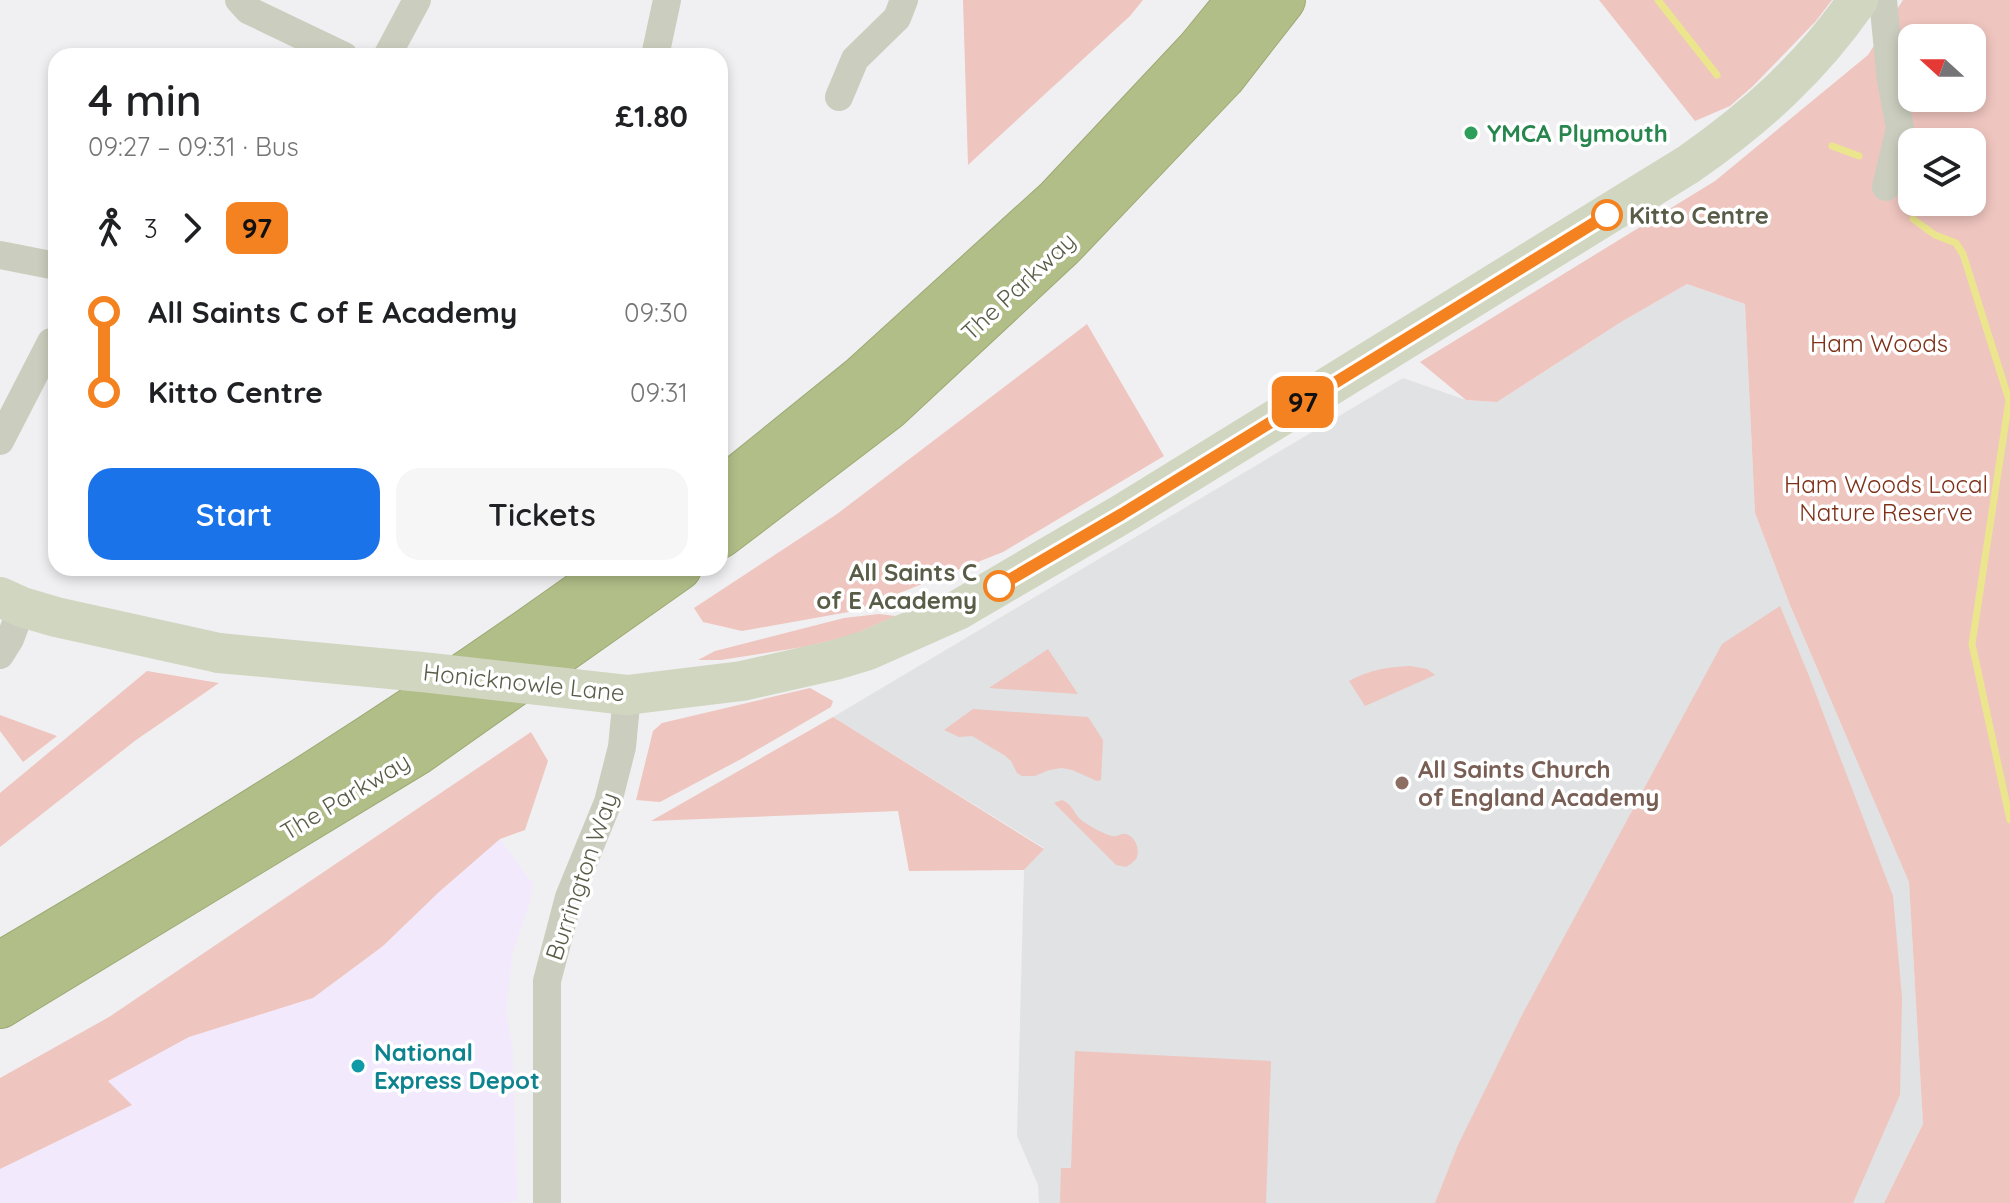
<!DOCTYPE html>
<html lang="en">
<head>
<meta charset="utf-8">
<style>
	body { margin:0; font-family:Quicksand,sans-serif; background:#f6f6f6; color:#202124; height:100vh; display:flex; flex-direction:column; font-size:30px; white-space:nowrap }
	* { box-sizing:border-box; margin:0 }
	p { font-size:26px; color:#757577 }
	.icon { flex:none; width:44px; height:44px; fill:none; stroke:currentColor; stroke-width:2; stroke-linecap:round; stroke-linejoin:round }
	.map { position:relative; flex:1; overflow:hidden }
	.panel { position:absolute; left:48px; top:48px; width:680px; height:528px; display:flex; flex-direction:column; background:#fff; border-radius:24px; box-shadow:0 4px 12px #0003 }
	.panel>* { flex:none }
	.badge { padding:0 16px; border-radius:12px; font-size:28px; line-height:52px }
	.needle { width:52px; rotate:291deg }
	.tools { position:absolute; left:1898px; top:24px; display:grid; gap:16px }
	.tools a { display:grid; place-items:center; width:88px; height:88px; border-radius:16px; background:#fff; box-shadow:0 4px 12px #0003; font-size:40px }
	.map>.badge { position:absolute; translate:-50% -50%; box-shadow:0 0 0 4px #fff }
	.legs { display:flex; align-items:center; gap:12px; height:88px; padding:0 40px; font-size:26px }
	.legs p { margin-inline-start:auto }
	.head { display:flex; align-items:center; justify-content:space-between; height:136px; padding:0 40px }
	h1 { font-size:44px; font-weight:600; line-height:60px }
	.button { display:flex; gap:16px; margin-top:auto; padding:16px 40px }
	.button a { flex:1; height:92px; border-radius:24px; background:#1a73e8; color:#fff; font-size:32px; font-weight:600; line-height:92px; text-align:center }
	.button a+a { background:#f6f6f6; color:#202124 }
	ul { padding:0 40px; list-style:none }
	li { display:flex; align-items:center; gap:28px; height:80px; font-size:30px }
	li i { display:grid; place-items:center; width:12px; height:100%; margin:0 10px; background:currentColor }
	li i::after { content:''; width:20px; height:20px; margin:-10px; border:6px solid; border-radius:50%; background:#fff }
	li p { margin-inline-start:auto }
	li:first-child i { background:linear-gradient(#0000 50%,currentColor 0) }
	li:last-child i { background:linear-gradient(currentColor 50%,#0000 0) }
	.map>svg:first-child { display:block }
	.commercial { fill:#f2eafc }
	.education { fill:#e1e2e3 }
	.green { fill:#efc5bf; fill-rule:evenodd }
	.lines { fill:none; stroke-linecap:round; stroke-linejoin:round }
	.stream { stroke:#ebe68d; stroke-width:7 }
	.highway-casing { stroke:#9caa73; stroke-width:46 }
	.street { stroke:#cbcebe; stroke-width:28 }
	.secondary { stroke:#d1d6c1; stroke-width:40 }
	.highway { stroke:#b1be88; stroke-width:44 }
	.secondary-bridge { stroke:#d1d6c1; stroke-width:40 }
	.line-1-casing { stroke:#fff; stroke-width:18 }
	.line-1 { stroke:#f58220; stroke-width:12 }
	.leisure-dot { fill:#2e9e5b; stroke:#fff; stroke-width:3 }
	.stop-1-dot { fill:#fff; stroke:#f58220; stroke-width:4 }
	.education-dot { fill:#8d6e63; stroke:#fff; stroke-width:3 }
	.culture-dot { fill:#0f9aa8; stroke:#fff; stroke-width:3 }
	.labels { text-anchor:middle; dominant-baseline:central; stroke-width:7; stroke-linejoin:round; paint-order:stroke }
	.leisure-label { font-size:24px; font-weight:bold; fill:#27864d; stroke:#fff; text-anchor:start }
	.stop-label { font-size:24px; font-weight:bold; fill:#595d48; stroke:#fff; text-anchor:start }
	.street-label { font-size:24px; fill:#595d48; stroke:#fff }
	.park-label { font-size:24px; fill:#7f3018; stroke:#fff }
	.education-label { font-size:24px; font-weight:bold; fill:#785e54; stroke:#fff; text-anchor:start }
	.culture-label { font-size:24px; font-weight:bold; fill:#0d838f; stroke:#fff; text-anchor:start }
</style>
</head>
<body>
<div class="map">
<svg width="2010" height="1203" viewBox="0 0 2010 1203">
	<rect width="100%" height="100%" fill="#f0f0f2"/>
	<polygon class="commercial" points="500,839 533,884 530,902 513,952 506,1011 513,1048 517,1201 504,1203 0,1203 0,1169 132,1105 107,1081 189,1037 313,998 383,946 439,892"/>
	<polygon class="education" points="1687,284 1745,304 1755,513 1790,605 1909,881 1923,1124 1884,1203 1039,1203 1038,1185 1017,1136 1024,870 1044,848 833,717 1403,378 1466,400 1497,402 1621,322"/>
	<g class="green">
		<polygon points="963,0 1143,0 1130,16 968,165"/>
		<polygon points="1599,0 1832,0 1816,21 1753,86 1730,106 1695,121"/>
		<path d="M1903,0H2010V1203H1884L1923,1124L1909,882L1790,605L1755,513L1745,304L1687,284L1621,322L1497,402L1466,400L1420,362L1715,181L1868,55ZM1912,38H1972V98H1912ZM1912,142H1972V202H1912Z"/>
		<polygon points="1087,324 1164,456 1003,552 854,611 742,631 703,622 694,608 837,514"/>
		<polygon points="1780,606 1809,676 1893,896 1902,998 1900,1095 1853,1203 1435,1203 1458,1145 1522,1015 1722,644"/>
		<polygon points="879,614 896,616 850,636 803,647 721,660 698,660 715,651 844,618"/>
		<polygon points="1048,649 1078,694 989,688"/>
		<path d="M1410,666L1427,669L1435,675L1365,706L1349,681C1369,670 1387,667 1410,666Z"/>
		<polygon points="147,671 219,683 136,740 0,847 0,793"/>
		<polygon points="810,688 833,701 831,707 743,758 660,802 636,800 653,731 662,723"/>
		<polygon points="973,709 1088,717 1103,740 1101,780 1097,781 1072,770 1062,768 1049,770 1035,776 1022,776 1017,773 1011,761 1004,755 972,736 959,737 944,730"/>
		<polygon points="0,715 57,736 23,762 0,731"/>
		<polygon points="833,717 1044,849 1024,870 909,871 898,811 651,821"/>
		<polygon points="531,732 548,761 525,830 500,839 439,892 383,946 313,998 189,1037 108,1081 132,1105 0,1169 0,1078 109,1017"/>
		<path d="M1062,800C1074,805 1074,816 1084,822C1091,827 1104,834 1112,836C1120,837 1117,834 1125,834C1135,835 1141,850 1136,859C1134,862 1129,865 1126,867L1116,865L1054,803Z"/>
		<polygon points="1075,1051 1271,1061 1266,1203 1060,1203 1061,1168 1071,1168"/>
	</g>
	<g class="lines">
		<g class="stream">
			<polyline points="1658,0 1717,75"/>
			<polyline points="1832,146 1859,156"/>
			<polyline points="1913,219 1935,235 1956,243 1963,254 2009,400 1972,644 2010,820"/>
		</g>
		<g class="highway-casing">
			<g id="highway">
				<polyline points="720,492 860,379 1057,200 1199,49 1239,0"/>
				<polyline points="720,536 888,408 1062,246 1223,77 1283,0"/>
				<path d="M0,964C210,841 419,712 616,568"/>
				<polyline points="0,1006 418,752 679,568"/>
			</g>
		</g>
		<g class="street">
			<polyline points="239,0 248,10 344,56"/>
			<polyline points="1883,0 1891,80 1900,128 1886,187"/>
			<polyline points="387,56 417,0"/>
			<polyline points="655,56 667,0"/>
			<polyline points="839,97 855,59 897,18 904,0"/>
			<polyline points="0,255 56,266"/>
			<polyline points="0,441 51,342"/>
			<polyline points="0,655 10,639 22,607"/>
			<polyline points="547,1203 547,981 569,897 608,802 622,747 627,695"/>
		</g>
		<g class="secondary">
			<polyline points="0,597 22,607 56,617 219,653"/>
			<path d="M627,695L742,681L835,660L868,650L958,610L1122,514L1689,164C1756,117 1811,68 1858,0"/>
		</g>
		<use href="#highway" class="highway"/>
		<polyline class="secondary-bridge" points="219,653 422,672 627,695"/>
	</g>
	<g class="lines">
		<g class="line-1-casing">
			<polyline id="line-1" points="999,586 1122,514 1607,215"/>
		</g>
		<use href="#line-1" class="line-1"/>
	</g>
	<circle class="leisure-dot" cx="1471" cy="133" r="8"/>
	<g class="stop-1-dot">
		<circle cx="1607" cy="215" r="14"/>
		<circle cx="999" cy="586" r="14"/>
	</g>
	<circle class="education-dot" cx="1402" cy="783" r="8"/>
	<circle class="culture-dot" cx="358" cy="1066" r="8"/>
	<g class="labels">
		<g class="leisure-label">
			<text x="1487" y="133">YMCA Plymouth</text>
		</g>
		<g class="stop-label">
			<text x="1629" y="215">Kitto Centre</text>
			<text x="977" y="572" text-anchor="end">All Saints C<tspan x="977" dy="28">of E Academy</tspan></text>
		</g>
		<g class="street-label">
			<text transform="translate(1018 286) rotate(-43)">The Parkway</text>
			<text transform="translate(524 682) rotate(6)">Honicknowle Lane</text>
			<text transform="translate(345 796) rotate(-31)">The Parkway</text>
			<text transform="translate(581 876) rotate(-71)">Burrington Way</text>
		</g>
		<g class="park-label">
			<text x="1879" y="343">Ham Woods</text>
			<text x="1886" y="484">Ham Woods Local<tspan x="1886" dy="28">Nature Reserve</tspan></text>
		</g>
		<g class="education-label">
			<text x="1418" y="769">All Saints Church<tspan x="1418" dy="28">of England Academy</tspan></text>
		</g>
		<g class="culture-label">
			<text x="374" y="1052">National<tspan x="374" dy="28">Express Depot</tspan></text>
		</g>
	</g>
</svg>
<div class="tools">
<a><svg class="needle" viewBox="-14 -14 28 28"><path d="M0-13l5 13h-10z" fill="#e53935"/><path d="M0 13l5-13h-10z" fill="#757577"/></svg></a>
<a><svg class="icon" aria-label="layers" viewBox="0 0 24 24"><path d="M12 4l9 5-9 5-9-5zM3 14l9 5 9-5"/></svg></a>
</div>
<b class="badge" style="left:1303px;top:402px;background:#f58220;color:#111">97</b>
<section class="panel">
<div class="head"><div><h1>4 min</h1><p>09:27 – 09:31 · Bus</p></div><b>£1.80</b></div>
<div class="legs"><svg class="icon" aria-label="walk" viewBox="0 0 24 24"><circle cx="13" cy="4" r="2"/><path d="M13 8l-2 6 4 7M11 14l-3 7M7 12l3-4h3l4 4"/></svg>3<svg class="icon" aria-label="forward" viewBox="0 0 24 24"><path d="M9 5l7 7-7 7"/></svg><b class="badge" style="background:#f58220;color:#111">97</b></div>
<ul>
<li><i style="color:#f58220"></i><b>All Saints C of E Academy</b><p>09:30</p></li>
<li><i style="color:#f58220"></i><b>Kitto Centre</b><p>09:31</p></li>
</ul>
<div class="button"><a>Start</a><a>Tickets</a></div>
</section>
</div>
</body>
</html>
